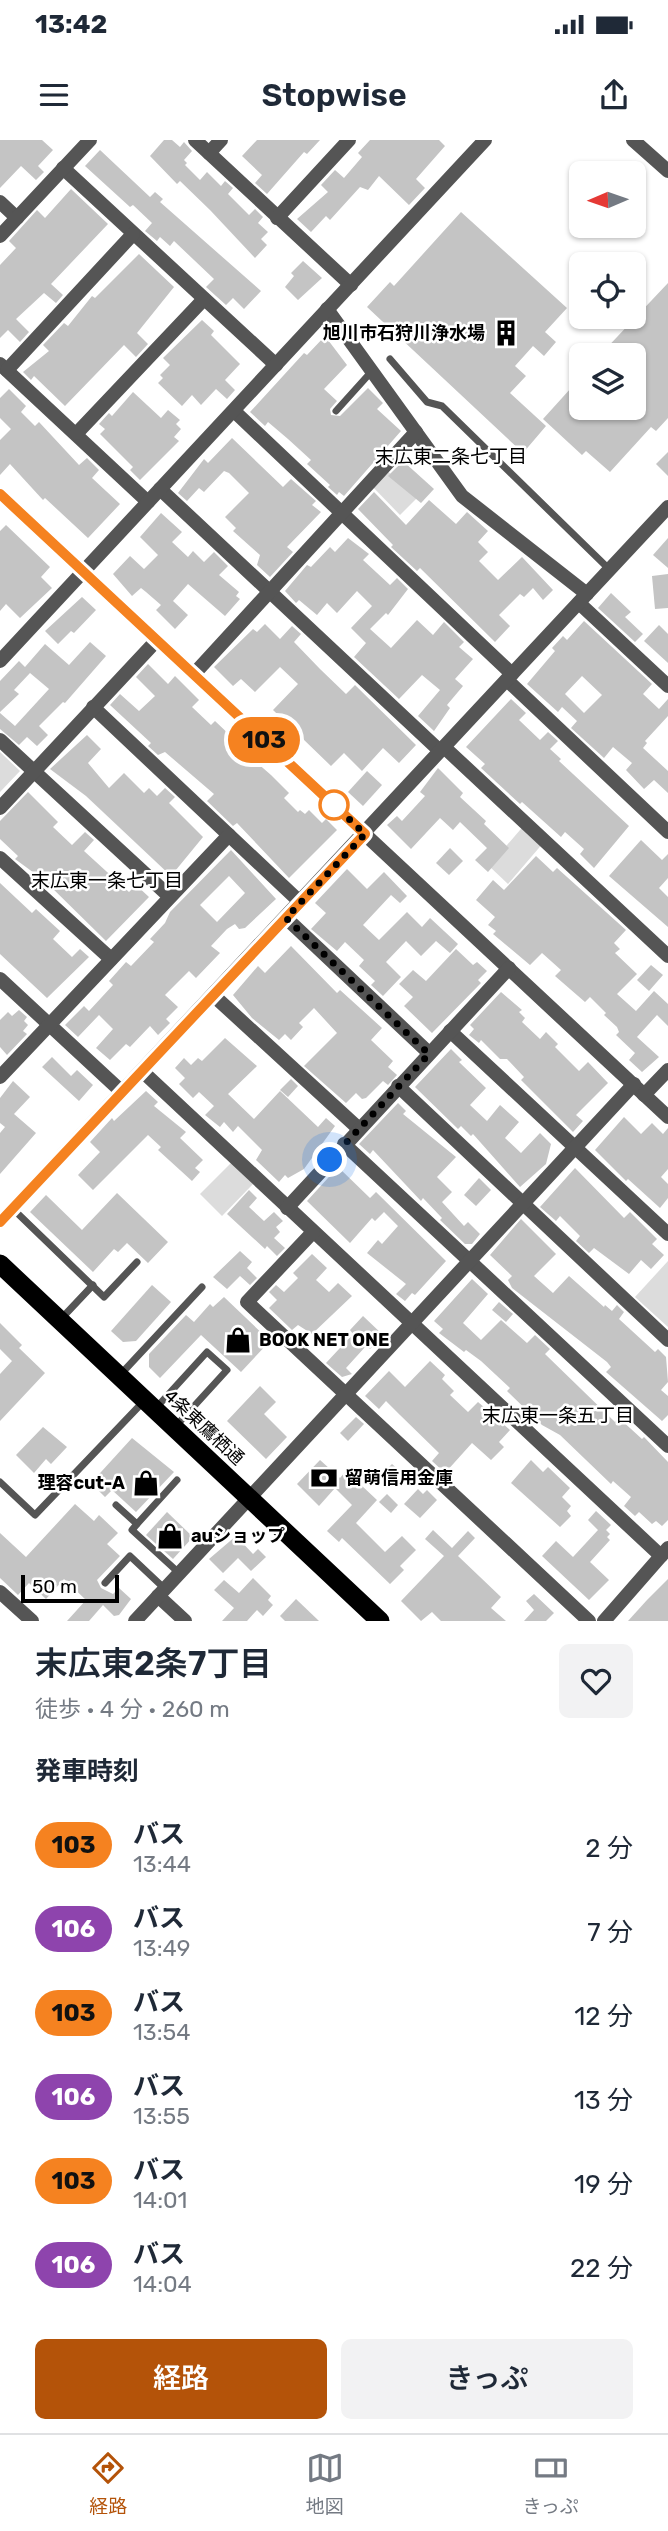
<!DOCTYPE html>
<html lang="ja">
<head>
<meta charset="utf-8">
<style>
	body { margin:0; font-family:Rubik,"Noto Sans JP",sans-serif; background:#f2f2f3; color:#1f2937; height:100vh; display:flex; flex-direction:column; font-size:26px; white-space:nowrap }
	* { box-sizing:border-box; margin:0 }
	p { font-size:23px; color:#747a83 }
	.icon { flex:none; width:38px; height:38px; fill:none; stroke:currentColor; stroke-width:2; stroke-linecap:round; stroke-linejoin:round }
	.map { position:relative; height:1481px; overflow:hidden }
	.details { display:flex; flex-direction:column; background:#fff; flex:1 }
	.details>* { flex:none }
	.badge { padding:0 14px; border-radius:23px; font-size:24px; line-height:46px }
	.needle { width:46px; rotate:268deg }
	.fabs { position:absolute; left:569px; top:21px; display:grid; gap:14px }
	.fabs a { display:grid; place-items:center; width:77px; height:77px; border-radius:10px; background:#fff; box-shadow:0 2px 5px #0004; font-size:35px }
	.scale { position:absolute; left:21px; bottom:18px; width:98px; box-sizing:border-box; padding-left:7px; border:4px solid #000; border-top:0; font-size:19px; line-height:24px; white-space:nowrap; color:#000; -webkit-text-stroke:5px #fff; paint-order:stroke }
	.you { position:absolute; width:35px; height:35px; margin:-18px; border:5px solid #fff; border-radius:50%; background:#1a73e8; box-shadow:0 0 0 10px #1a73e833 }
	.map>.badge { position:absolute; translate:-50% -50%; box-shadow:0 0 0 4px #fff }
	h2 { padding:0 35px; font-size:26px; line-height:63px }
	.round { display:grid; place-items:center; flex:none; width:74px; height:74px; border-radius:10px; background:#f2f2f3 }
	.overview { display:flex; align-items:center; justify-content:space-between; height:119px; padding:0 35px }
	h1 { font-size:33px; font-weight:600; line-height:52px }
	.cta { display:flex; gap:14px; margin-top:auto; padding:14px 35px }
	.cta a { flex:1; height:80px; border-radius:10px; background:#b45309; color:#fff; font-size:28px; font-weight:600; line-height:80px; text-align:center }
	.cta a+a { background:#f2f2f3; color:#1f2937 }
	ul { padding:0; list-style:none }
	li { display:flex; align-items:center; gap:21px; height:84px; padding:0 35px }
	li div { flex:1 }
	li b { display:block; font-size:26px }
	li em { font-style:normal }
	li .badge { min-width:77px; font-weight:700; text-align:center }
	.status { display:flex; justify-content:space-between; align-items:center; height:49px; padding:0 35px; background:#fff; direction:ltr }
	.status svg { height:19px; fill:currentColor }
	header { display:flex; justify-content:space-between; align-items:center; height:91px; padding:0 35px; background:#fff; font-size:32px; font-weight:600 }
	.dock { display:flex; justify-content:space-around; align-items:center; height:98px; border-top:2px solid #e0e1e3; background:#fff; font-size:19px; color:#747a83 }
	.dock a { display:grid; justify-items:center; gap:4px }
	.dock .selected { color:#b45309 }
	.map>svg:first-child { display:block }
	.green { fill:#dcdcdc }
	.building { fill:#c4c4c4; fill-rule:evenodd }
	.lines { fill:none; stroke-linecap:round; stroke-linejoin:round }
	.service { stroke:#555; stroke-width:7 }
	.minor { stroke:#555; stroke-width:14 }
	.trunk { stroke:#000; stroke-width:19 }
	.line-casing { stroke:#fff; stroke-width:16 }
	.line { stroke:#f58220; stroke-width:10 }
	.walk { stroke:#000; stroke-width:7; stroke-dasharray:0 12.6 }
	.stop-dot { fill:#fff; stroke:#f58220; stroke-width:3.5 }
	.labels { text-anchor:middle; dominant-baseline:central; stroke-width:5; stroke-linejoin:round; paint-order:stroke }
	.poi-label { font-size:18px; font-weight:bold; fill:#000; stroke:#fff; text-anchor:start }
	.street-label { font-size:18px; fill:#000; stroke:#fff }
	.neighbourhood-label { font-size:19px; fill:#000; stroke:#fff }
</style>
</head>
<body>
<div class="status"><b>13:42</b><svg viewBox="0 0 49 12"><path d="M0 12V9h3v3zM5 12V6h3v6zM10 12V3h3v9zM15 12V0h3v12zM26 1h20v11H26zM47 4h2v5h-2z"/></svg></div>
<header><svg class="icon" aria-label="menu" viewBox="0 0 24 24"><path d="M4 6h16M4 12h16M4 18h16"/></svg>Stopwise<svg class="icon" aria-label="share" viewBox="0 0 24 24"><path d="M12 15V3M7 8l5-5 5 5M5 13v7h14v-7"/></svg></header>
<div class="map">
<svg width="668" height="1481" viewBox="0 0 668 1481">
	<rect width="100%" height="100%" fill="#fff"/>
	<g class="green">
		<polygon points="383,327 417,358 400,375 369,343"/>
		<polygon points="0,612 20,631 0,652"/>
		<polygon points="526,683 544,702 508,744 489,726"/>
		<polygon points="232,1022 253,1044 222,1076 200,1054"/>
		<polygon points="668,1121 668,1187 635,1157"/>
	</g>
	<g class="building">
		<polygon points="0,0 42,0 53,10 38,26 44,32 36,40 21,26 0,48"/>
		<polygon points="164,0 172,0 180,7 184,2 192,11 184,20 187,23 185,25 200,40 207,32 221,46 225,41 233,48 228,54 249,75 255,69 263,77 258,83 268,92 261,99 267,105 255,118 210,70 180,41 177,44 150,16"/>
		<polygon points="257,0 320,0 307,14 304,12 267,54 255,43 262,35 242,16"/>
		<polygon points="370,0 439,0 445,6 416,39 425,48 409,65 379,36 368,50 360,47 330,80 326,76 311,92 297,79 328,52 321,45 335,30 344,38 362,17 358,13"/>
		<polygon points="100,10 150,57 155,52 163,59 160,62 261,151 244,169 233,158 226,165 206,147 214,139 174,101 170,106 160,97 157,101 145,91 152,83 133,65 130,67 85,26"/>
		<polygon points="71,49 108,84 51,144 63,155 56,163 44,153 16,179 29,192 20,202 8,190 0,198 0,125 16,108 9,101 37,70 45,78"/>
		<polygon points="461,72 567,168 545,192 556,202 544,216 533,206 515,226 526,236 510,253 546,286 523,313 367,167 390,142 394,146"/>
		<polygon points="139,114 174,147 137,193 148,204 136,217 124,205 65,266 34,236 31,240 23,232 49,211 43,205 64,183 68,186 92,156 95,158"/>
		<polygon points="303,121 322,138 298,160 285,147 294,136 291,133"/>
		<polygon points="668,143 668,278 656,291 651,287 610,332 586,311 582,315 543,279 581,237 581,268 634,268 634,215 600,215"/>
		<polygon points="202,180 214,191 211,195 240,224 225,240 235,250 227,259 216,249 201,265 192,255 182,266 158,243 163,238 160,235 170,225 163,218"/>
		<polygon points="325,196 347,225 324,249 337,261 330,269 331,275 340,276 368,248 383,263 377,269 401,291 344,356 339,352 337,355 328,347 330,345 307,324 311,320 288,299 268,282 265,286 250,272 304,213 307,215"/>
		<polygon points="9,249 26,266 21,272 35,286 39,282 79,325 87,318 99,330 92,338 120,364 88,398 45,358 43,360 10,324 0,335 0,300 11,289 0,278 0,258"/>
		<polygon points="133,252 161,278 168,270 180,280 176,284 181,289 174,297 179,301 140,340 130,330 133,327 100,294 105,289 99,284 109,273 112,276"/>
		<polygon points="232,298 283,347 291,339 316,361 312,365 321,372 287,407 293,412 270,437 257,425 260,415 233,391 236,388 225,377 249,353 229,333 224,331 204,352 199,348 187,361 178,353 204,319 208,323"/>
		<polygon points="668,312 668,336 656,324"/>
		<polygon points="403,321 434,349 421,363 388,336"/>
		<polygon points="374,352 406,385 429,360 456,384 467,372 488,391 478,402 488,412 479,421 498,440 522,417 553,450 543,460 533,448 524,457 520,454 499,475 510,486 495,502 420,428 417,431 391,407 393,405 358,369"/>
		<polygon points="161,373 182,392 172,402 188,417 193,411 204,422 214,412 228,426 219,435 239,452 236,456 240,459 225,476 188,444 173,461 188,475 175,489 156,470 161,465 146,452 141,448 132,456 113,434 130,416 144,429 158,415 140,397"/>
		<polygon points="6,385 50,427 41,437 52,448 20,478 6,464 0,471 0,391"/>
		<polygon points="348,398 369,414 363,420 390,445 397,438 408,449 388,475 386,473 370,489 391,508 417,480 433,495 444,482 464,502 459,507 473,519 455,539 463,546 447,565 450,568 434,591 418,576 440,550 422,535 399,559 354,517 366,503 351,488 372,466 357,451 337,473 327,463 317,475 299,460 296,463 285,451 307,425 311,427 330,407 335,412"/>
		<polygon points="668,398 668,428 653,415"/>
		<polygon points="668,434 668,468 655,469 652,436"/>
		<polygon points="611,453 631,472 625,477 643,494 635,502 598,468"/>
		<polygon points="82,457 96,470 74,493 71,491 58,504 45,491"/>
		<path d="M584,481L652,544L643,554L659,569L668,559V576L645,601L647,603L643,608L668,631V653L654,640L644,649L626,630L632,623L613,607L604,618L571,588L577,581L562,567L558,572L527,544L555,511L552,508L563,496L567,500ZM582,536L602,555L584,573L565,554Z"/>
		<polygon points="265,484 280,499 292,486 301,494 294,502 320,529 346,554 355,545 416,605 399,623 383,608 362,631 344,613 331,626 273,570 298,544 280,527 255,552 241,539 233,546 214,527 253,489 257,492"/>
		<polygon points="659,485 668,494 668,523 644,501"/>
		<polygon points="90,502 106,516 65,563 63,562 39,586 48,595 37,606 27,597 19,605 0,589 0,573 15,586 49,549 30,533 14,550 19,554 0,572 0,541 19,521 25,527 45,504 69,525"/>
		<polygon points="148,524 168,544 175,536 199,560 192,567 211,585 215,581 234,599 226,607 242,621 248,615 271,635 289,653 284,658 298,672 300,670 305,674 309,670 322,683 326,679 337,690 289,738 237,683 233,686 207,661 214,654 165,612 158,615 148,606 151,603 110,565 120,554 139,571 155,556 136,537"/>
		<polygon points="511,559 526,573 519,580 540,600 548,592 558,601 550,609 561,619 559,621 629,686 594,728 580,714 584,709 565,692 561,697 522,662 520,664 481,628 485,624 466,607"/>
		<polygon points="87,595 101,609 88,623 109,648 124,633 144,653 149,648 157,656 165,648 175,657 169,663 203,697 171,736 86,656 50,629"/>
		<polygon points="438,628 463,653 460,657 486,681 484,684 509,708 488,732 475,720 487,708 460,682 453,690 440,678 411,709 387,685 397,676 402,681 425,656 420,652"/>
		<polygon points="367,631 382,645 363,666 348,652"/>
		<polygon points="28,652 58,682 53,687 72,705 85,692 94,700 84,711 129,752 136,745 149,757 106,801 45,741 15,719 18,716 0,699 0,681"/>
		<polygon points="641,700 662,720 668,714 668,738 659,748 668,757 668,787 609,736"/>
		<polygon points="450,708 463,721 449,735 436,723"/>
		<path d="M231,710L276,759L245,788L239,789L235,784L227,789L211,806L220,813L196,838L189,831L165,855L178,867L166,879L170,883L158,895L150,886L130,907L126,904L110,920L96,908L113,889L99,875L78,897L65,885L84,866L89,871L113,845L109,841L126,822L131,826L154,802L150,799L165,783L170,772ZM229,736L245,753L217,782L200,765Z"/>
		<polygon points="536,716 553,732 557,728 626,790 614,803 620,809 615,813 637,834 617,854 636,871 654,851 668,864 668,886 657,875 637,897 659,917 642,932 629,920 635,913 616,895 619,892 617,887 604,875 606,873 590,857 585,862 555,836 561,830 542,813 530,825 493,794 496,791 488,785 495,777 476,760 493,740 504,750"/>
		<polygon points="347,729 367,749 384,732 407,756 400,763 391,755 363,785 379,800 407,772 422,787 430,778 458,804 450,813 436,801 421,816 406,801 386,822 401,837 383,856 371,845 375,841 359,826 364,820 345,802 337,811 311,789 326,773 315,763"/>
		<polygon points="0,743 32,773 36,769 60,791 53,799 72,817 80,809 89,817 47,858 0,814"/>
		<polygon points="291,806 337,853 340,850 382,888 371,900 393,921 388,927 397,935 388,945 383,941 366,958 362,959 356,953 346,963 304,926 337,893 314,868 299,883 303,887 291,900 285,894 279,900 252,878 233,855 258,826 265,833"/>
		<polygon points="456,809 473,825 477,822 487,831 478,840 481,843 432,893 404,866 413,857 399,844 413,830 426,841"/>
		<polygon points="651,825 663,835 649,851 637,840"/>
		<polygon points="501,852 522,870 519,872 525,878 522,882 540,899 546,892 558,904 555,907 579,931 588,922 608,943 576,975 583,981 573,992 521,940 524,937 507,919 500,919 481,900 479,903 469,895 474,889 470,885"/>
		<polygon points="19,870 27,877 24,881 28,885 23,891 27,894 7,915 0,907 0,880 8,872 12,876"/>
		<polygon points="225,898 257,926 228,954 254,979 280,951 318,987 326,978 335,986 304,1029 288,1038 285,1035 279,1042 256,1020 262,1010 238,986 233,992 224,982 220,987 205,975 214,966 199,952 193,958 179,944 185,938 175,928 184,918 191,925 198,918 202,921"/>
		<polygon points="451,909 462,920 459,922 486,948 470,965 487,981 500,965 519,982 505,998 521,1013 540,993 551,1004 546,1024 520,1047 473,994 471,996 461,986 458,989 415,947"/>
		<polygon points="52,917 71,936 77,930 93,945 79,961 42,927"/>
		<polygon points="291,939 298,946 288,957 280,950"/>
		<polygon points="13,941 30,957 14,974 36,993 0,1034 0,993 5,987 0,983 0,958"/>
		<polygon points="146,951 158,962 154,966 186,992 180,998 203,1020 195,1028 200,1032 192,1041 158,1010 161,1007 148,995 93,1050 78,1035 100,1012 90,1002 112,978 114,981"/>
		<polygon points="398,963 406,971 403,974 456,1017 437,1037 452,1052 442,1062 464,1086 468,1082 480,1094 472,1104 465,1104 440,1080 442,1078 423,1058 421,1061 373,1010 370,1014 359,1004"/>
		<polygon points="624,977 641,994 652,983 663,994 668,988 668,1029 661,1037 668,1044 668,1058 660,1068 628,1039 626,1041 595,1010"/>
		<polygon points="338,1027 370,1058 376,1052 446,1121 415,1155 412,1153 405,1161 396,1154 406,1144 367,1113 378,1100 382,1104 398,1086 384,1072 375,1081 372,1078 350,1103 307,1061"/>
		<polygon points="575,1028 624,1078 630,1072 657,1099 652,1104 664,1115 651,1129 641,1120 629,1134 594,1108 589,1113 576,1101 580,1096 560,1076 556,1081 540,1067"/>
		<polygon points="479,1038 491,1050 476,1066 464,1055"/>
		<polygon points="249,1050 257,1058 249,1067 264,1081 274,1072 283,1081 276,1087 280,1092 274,1098 285,1108 277,1116 267,1106 265,1109 227,1074"/>
		<polygon points="117,1053 168,1102 148,1123 127,1103 118,1112 114,1109 93,1132 30,1072 46,1055 82,1090"/>
		<polygon points="521,1079 556,1114 534,1136 553,1153 569,1136 604,1167 605,1165 612,1171 617,1165 624,1172 619,1179 655,1212 658,1209 666,1217 668,1242 661,1250 668,1256 668,1275 662,1281 606,1232 611,1227 607,1222 512,1148 508,1140 512,1136 490,1115"/>
		<polygon points="240,1111 252,1122 247,1128 257,1138 250,1145 240,1136 227,1149 213,1137"/>
		<polygon points="312,1114 327,1128 316,1140 329,1152 338,1143 352,1156 312,1194 298,1185 292,1190 269,1168 277,1160 269,1152 276,1145 284,1152 298,1138 293,1133"/>
		<polygon points="472,1139 488,1154 463,1183 481,1200 501,1180 527,1203 535,1195 550,1209 545,1214 615,1282 619,1278 642,1299 644,1297 668,1322 668,1380 662,1386 656,1381 652,1384 639,1372 635,1376 624,1366 631,1357 613,1341 611,1344 560,1295 542,1285 507,1251 510,1248 481,1221 466,1210 464,1212 439,1193 443,1189 434,1181"/>
		<polygon points="152,1145 171,1162 136,1201 123,1202 111,1191"/>
		<polygon points="224,1157 270,1201 241,1232 201,1195 160,1238 149,1227 149,1214 186,1175 194,1182 210,1164 213,1167"/>
		<polygon points="499,1162 513,1174 506,1182 492,1170"/>
		<polygon points="363,1176 383,1195 370,1209 366,1206 346,1228 352,1234 342,1237 326,1223 353,1194 350,1190"/>
		<polygon points="0,1183 22,1205 19,1208 45,1233 0,1281 0,1234 12,1221 0,1209"/>
		<polygon points="430,1221 445,1235 442,1239 454,1251 450,1255 468,1272 478,1262 510,1290 499,1302 504,1307 491,1320 472,1303 445,1333 432,1321 439,1313 400,1275 386,1261 379,1269 365,1256 389,1231 405,1247"/>
		<polygon points="260,1246 276,1262 264,1274 287,1297 266,1319 227,1281"/>
		<polygon points="356,1277 364,1284 348,1301 340,1293"/>
		<polygon points="43,1287 67,1307 51,1324 46,1319 34,1333 16,1315"/>
		<polygon points="132,1298 174,1332 136,1372 112,1350 105,1357 91,1343"/>
		<polygon points="320,1320 340,1338 346,1331 377,1360 356,1383 385,1412 402,1396 416,1410 400,1426 404,1430 390,1444 342,1398 339,1402 327,1391 352,1365 335,1348 319,1366 297,1344"/>
		<polygon points="531,1320 543,1332 548,1327 570,1348 562,1357 571,1366 567,1371 571,1376 560,1387 511,1343"/>
		<polygon points="392,1324 401,1332 392,1341 383,1333"/>
		<polygon points="418,1349 423,1354 427,1350 437,1360 420,1378 404,1364"/>
		<polygon points="387,1354 398,1365 391,1373 379,1362"/>
		<polygon points="75,1364 94,1381 99,1375 118,1393 107,1404 120,1416 97,1440 101,1448 113,1454 119,1448 131,1459 119,1475 114,1476 103,1465 89,1481 67,1481 86,1460 64,1439 46,1459 29,1443 18,1455 0,1438 0,1393 26,1417"/>
		<polygon points="596,1371 611,1385 606,1390 610,1394 607,1397 610,1400 590,1422 609,1440 589,1460 542,1416 556,1401 573,1417 598,1390 588,1380"/>
		<polygon points="167,1372 193,1397 173,1419 146,1395"/>
		<polygon points="433,1390 452,1408 468,1391 475,1398 458,1416 501,1457 491,1468 506,1481 441,1481 432,1472 421,1481 401,1461 444,1416 425,1399"/>
		<polygon points="236,1396 253,1414 258,1409 266,1417 251,1431 238,1418 223,1433 209,1419"/>
		<polygon points="253,1438 271,1456 268,1460 273,1465 263,1476 257,1470 247,1481 222,1481 234,1468 214,1450 224,1440 239,1453"/>
		<polygon points="668,1439 668,1481 628,1481 647,1460"/>
		<polygon points="534,1454 554,1473 546,1481 524,1481 534,1470 526,1461"/>
		<polygon points="296,1459 319,1481 285,1481 280,1476"/>
	</g>
	<g class="lines">
		<g class="service">
			<polyline points="390,219 427,262 442,266 609,429"/>
			<polyline points="336,271 372,231"/>
			<polyline points="13,1069 104,1157 137,1122"/>
			<polyline points="60,1180 93,1145"/>
			<polyline points="120,1235 202,1147"/>
			<polyline points="155,1269 207,1212 227,1230 175,1287"/>
			<polyline points="0,1342 35,1375 144,1261"/>
			<polyline points="116,1365 137,1384 177,1340"/>
			<polyline points="137,1384 132,1390 179,1433"/>
			<polyline points="105,1443 130,1416 165,1449"/>
		</g>
		<g class="minor">
			<polyline points="195,0 351,145"/>
			<polyline points="633,0 668,31"/>
			<polyline points="209,13 221,0"/>
			<polyline points="63,28 276,225"/>
			<polyline points="0,62 17,78"/>
			<polyline points="277,78 349,0"/>
			<polyline points="0,96 90,0"/>
			<polyline points="327,169 462,356 587,454"/>
			<polyline points="0,224 148,362"/>
			<polyline points="7,230 133,94"/>
			<polyline points="234,271 512,534"/>
			<polyline points="77,293 204,159"/>
			<polyline points="160,349 440,611"/>
			<polyline points="0,354 668,977"/>
			<polyline points="579,463 668,546"/>
			<polyline points="0,521 485,0"/>
			<polyline points="194,534 416,292"/>
			<polyline points="507,540 668,692"/>
			<polyline points="93,567 300,762"/>
			<polyline points="0,600 169,756"/>
			<polyline points="444,607 668,816"/>
			<polyline points="0,668 157,500"/>
			<polyline points="0,718 111,819"/>
			<polyline points="286,778 429,913"/>
			<polyline points="0,839 122,952"/>
			<polyline points="213,855 358,988"/>
			<polyline points="450,891 668,1094"/>
			<polyline points="142,931 661,1416"/>
			<polyline points="0,937 229,695"/>
			<polyline points="398,946 668,1200"/>
			<polyline points="644,955 668,930"/>
			<polyline points="344,1004 668,1306"/>
			<polyline points="287,1068 509,828"/>
			<polyline points="0,1082 668,367"/>
			<polyline points="313,1092 247,1162 589,1481"/>
			<polyline points="0,1452 32,1481"/>
			<polyline points="158,1456 185,1481"/>
			<polyline points="135,1481 634,944"/>
			<polyline points="604,1481 668,1408"/>
		</g>
		<polyline class="trunk" points="0,1124 380,1481"/>
	</g>
	<g class="lines">
		<g class="line-casing">
			<polyline id="line" points="0,354 365,694 0,1082"/>
		</g>
		<use href="#line" class="line"/>
		<polyline class="walk" points="330,1020 429,914 286,778 365,694 334,665"/>
	</g>
	<defs>
		<g id="building-bare" transform="scale(2.1)"><path d="M-4-6H4V6H1V3H-1V6H-4ZM-2.5-4.3h1.7v1.8h-1.7ZM.8-4.3h1.7v1.8H.8ZM-2.5-1h1.7V.8h-1.7ZM.8-1h1.7V.8H.8Z" fill="#000" stroke="#fff" stroke-width="2.5" paint-order="stroke"/></g>
		<g id="shop-bare" transform="scale(2.1)"><path d="M-5-2.5h2.3a2.7 3.5 0 0 1 5.4 0H5L5.5 6h-11ZM-1.5-2.5h3a1.5 2.3 0 0 0-3 0Z" fill="#000" stroke="#fff" stroke-width="2.5" paint-order="stroke"/></g>
		<g id="bank-bare" transform="scale(2.1)"><path d="M-6-4H6V4H-6ZM0-2.3a2.3 2.3 0 1 0 0 4.6a2.3 2.3 0 1 0 0-4.6Z" fill="#000" stroke="#fff" stroke-width="2.5" paint-order="stroke"/></g>
	</defs>
	<g fill-rule="evenodd">
		<use href="#building-bare" x="506" y="193"/>
		<use href="#shop-bare" x="238" y="1200"/>
		<use href="#bank-bare" x="324" y="1338"/>
		<use href="#shop-bare" x="146" y="1343"/>
		<use href="#shop-bare" x="170" y="1396"/>
	</g>
	<circle class="stop-dot" cx="334" cy="665" r="14"/>
	<g class="labels">
		<g class="poi-label">
			<text x="485" y="193" text-anchor="end">旭川市石狩川浄水場</text>
			<text x="259" y="1200">BOOK NET ONE</text>
			<text x="345" y="1338">留萌信用金庫</text>
			<text x="125" y="1343" text-anchor="end">理容cut-A</text>
			<text x="191" y="1396">auショップ</text>
		</g>
		<g class="street-label">
			<text transform="translate(204 1287) rotate(43)">4条東鷹栖通</text>
		</g>
		<g class="neighbourhood-label">
			<text x="451" y="316">末広東二条七丁目</text>
			<text x="107" y="740">末広東一条七丁目</text>
			<text x="558" y="1275">末広東一条五丁目</text>
		</g>
	</g>
</svg>
<div class="fabs">
<a><svg class="needle" viewBox="-14 -14 28 28"><path d="M0-13l5 13h-10z" fill="#e53935"/><path d="M0 13l5-13h-10z" fill="#747a83"/></svg></a>
<a><svg class="icon" aria-label="locate" viewBox="0 0 24 24"><circle cx="12" cy="12" r="6"/><path d="M12 2v4M12 18v4M2 12h4M18 12h4"/></svg></a>
<a><svg class="icon" aria-label="layers" viewBox="0 0 24 24"><path d="M12 4l9 5-9 5-9-5zM3 14l9 5 9-5"/></svg></a>
</div>
<div class="scale">50 m</div>
<div class="you" style="left:330px;top:1020px"></div>
<b class="badge" style="left:264px;top:600px;background:#f58220;color:#111">103</b>
</div>
<section class="details">
<div class="overview"><div><h1>末広東2条7丁目</h1><p>徒歩 · 4 分 · 260 m</p></div><a class="round"><svg class="icon" aria-label="heart" viewBox="0 0 24 24"><path d="M12 20l-8-8c-3-5 5-10 8-4 3-6 11-1 8 4z"/></svg></a></div>
<h2>発車時刻</h2>
<ul>
<li><span class="badge" style="background:#f58220;color:#111">103</span><div><b>バス</b><p>13:44</p></div><em>2 分</em></li>
<li><span class="badge" style="background:#8e44ad;color:#fff">106</span><div><b>バス</b><p>13:49</p></div><em>7 分</em></li>
<li><span class="badge" style="background:#f58220;color:#111">103</span><div><b>バス</b><p>13:54</p></div><em>12 分</em></li>
<li><span class="badge" style="background:#8e44ad;color:#fff">106</span><div><b>バス</b><p>13:55</p></div><em>13 分</em></li>
<li><span class="badge" style="background:#f58220;color:#111">103</span><div><b>バス</b><p>14:01</p></div><em>19 分</em></li>
<li><span class="badge" style="background:#8e44ad;color:#fff">106</span><div><b>バス</b><p>14:04</p></div><em>22 分</em></li>
</ul>
<div class="cta"><a>経路</a><a>きっぷ</a></div>
</section>
<nav class="dock">
<a class="selected"><svg class="icon" aria-label="directions" viewBox="0 0 24 24"><path d="M12 3l9 9-9 9-9-9zM9 14v-3h6M13 9l2 2-2 2"/></svg>経路</a>
<a><svg class="icon" aria-label="map" viewBox="0 0 24 24"><path d="M3 6l6-2 6 2 6-2v14l-6 2-6-2-6 2zM9 4v14M15 6v14"/></svg>地図</a>
<a><svg class="icon" aria-label="tickets" viewBox="0 0 24 24"><path d="M3 7h18v10H3zM15 7v10"/></svg>きっぷ</a>
</nav>
</body>
</html>
